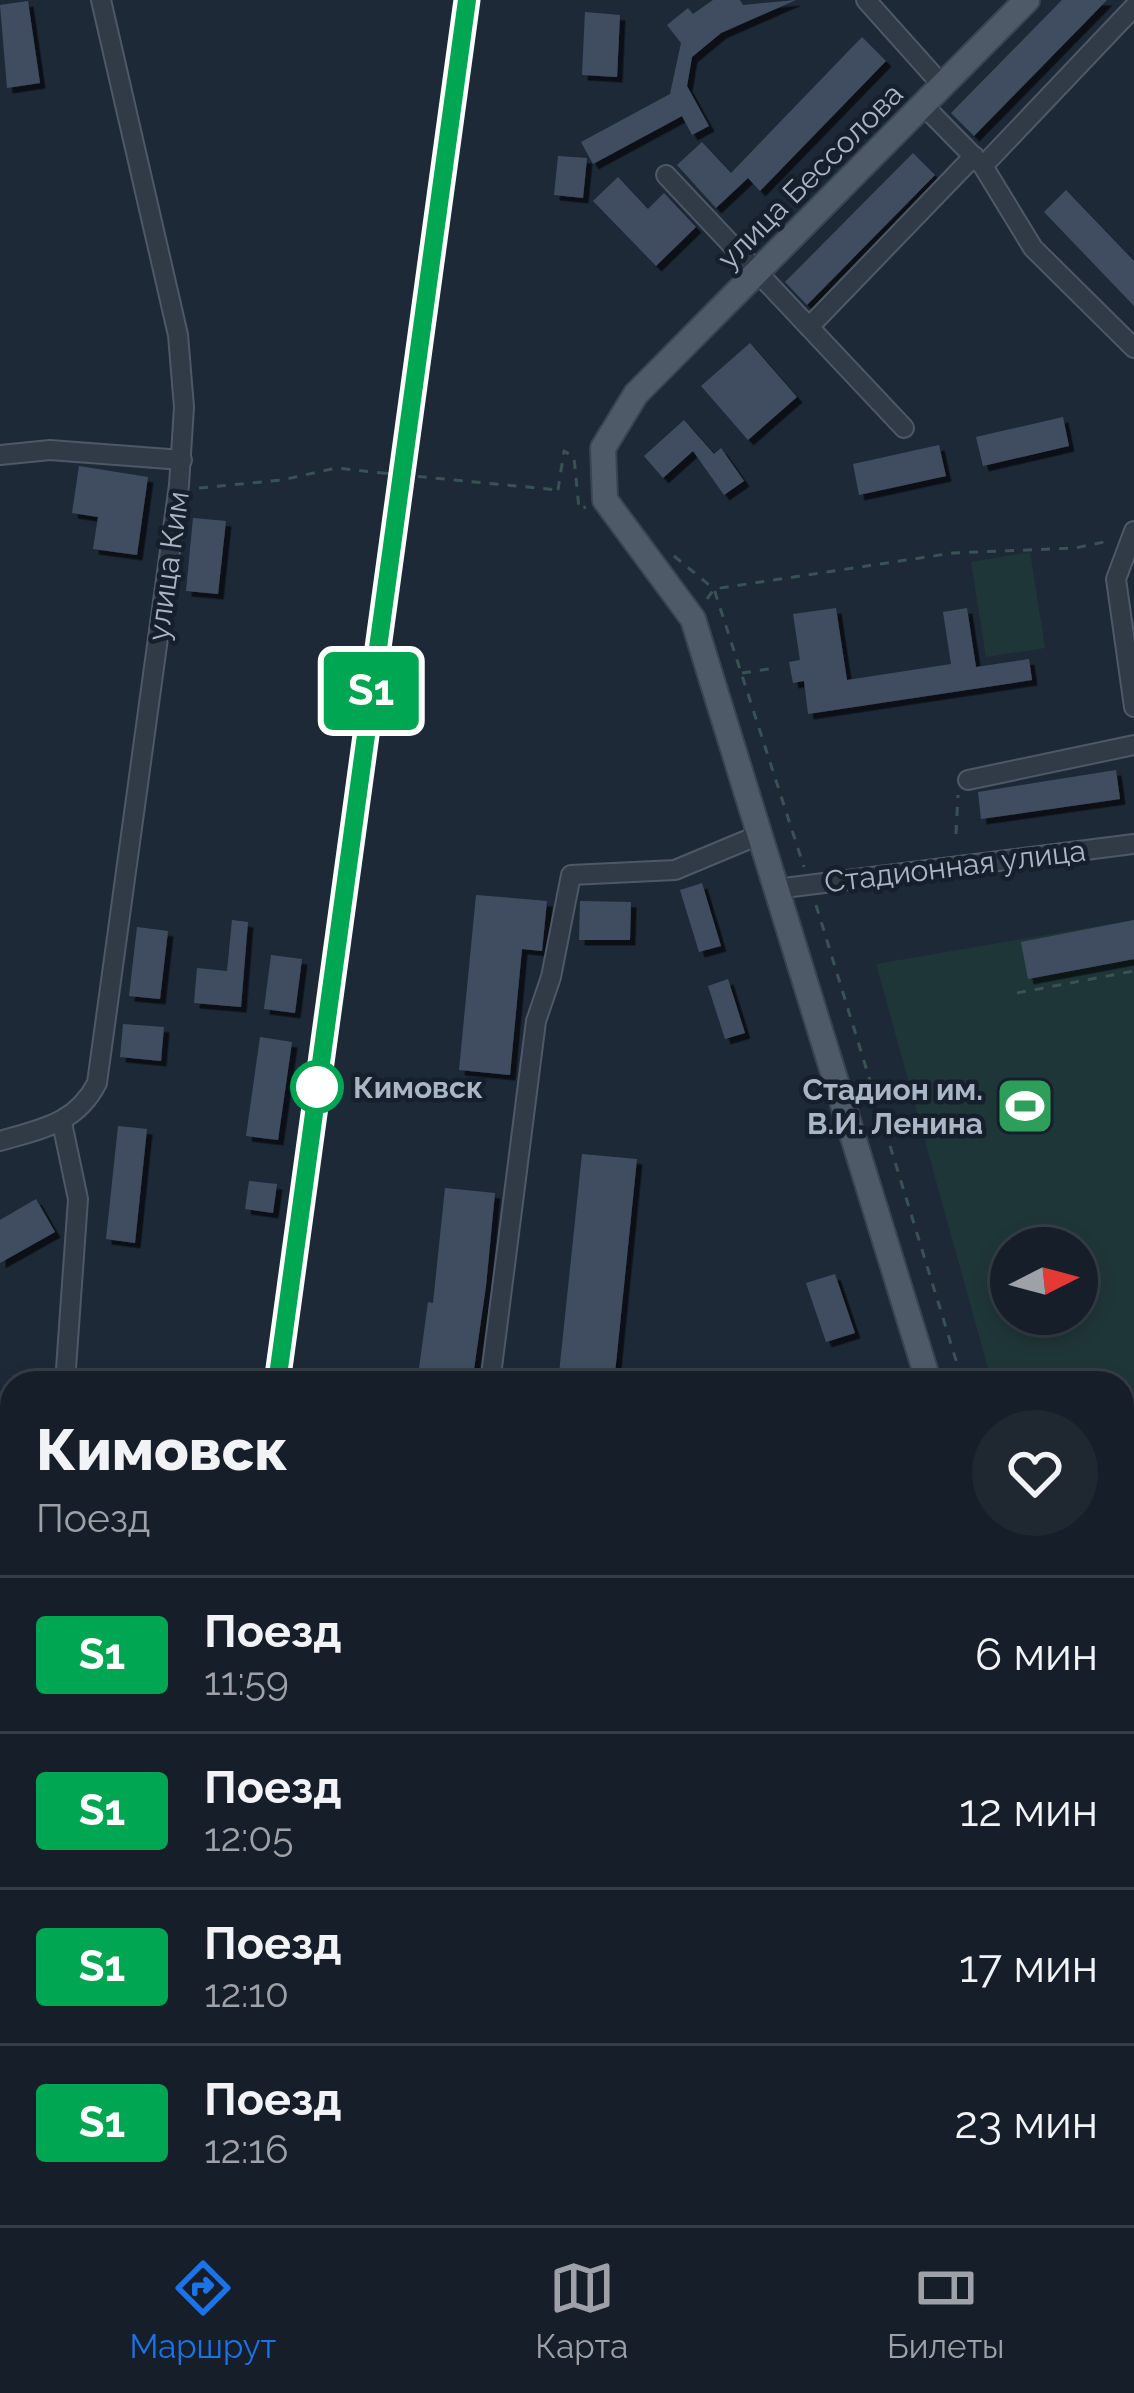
<!DOCTYPE html>
<html lang="ru">
<head>
<meta charset="utf-8">
<style>
	body { margin:0; font-family:Raleway,sans-serif; background:#1f2731; color:#f1f3f6; height:100vh; display:flex; flex-direction:column; font-size:45px; white-space:nowrap }
	* { box-sizing:border-box; margin:0 }
	p { font-size:39px; color:#9ea2a8 }
	.icon { flex:none; width:66px; height:66px; fill:none; stroke:currentColor; stroke-width:2; stroke-linecap:round; stroke-linejoin:round }
	.map { position:relative; flex:1; overflow:hidden }
	.details { position:absolute; left:0px; top:1371px; width:1134px; height:855px; display:flex; flex-direction:column; background:#161f29; border-radius:36px 36px 0 0; box-shadow:0 6px 18px #0003,0 0 0 3px #353d46 }
	.details>* { flex:none }
	.badge { padding:0 24px; border-radius:9px; font-size:42px; line-height:78px }
	.needle { width:78px; rotate:84deg }
	.buttons { position:absolute; left:990px; top:1227px; display:grid; gap:24px }
	.buttons a { display:grid; place-items:center; width:108px; height:108px; border-radius:50%; background:#161f29; box-shadow:0 6px 18px #0003,0 0 0 3px #353d46; font-size:60px }
	.map>.badge { position:absolute; translate:-50% -50%; box-shadow:0 0 0 6px #fff }
	.round { display:grid; place-items:center; flex:none; width:126px; height:126px; border-radius:63px; background:#1f2731 }
	.head { display:flex; align-items:center; justify-content:space-between; height:204px; padding:0 36px }
	h1 { font-size:57px; font-weight:800; line-height:90px }
	ul { padding:0; list-style:none }
	li { display:flex; align-items:center; gap:36px; height:156px; padding:0 36px; border-top:3px solid #353d46 }
	li div { flex:1 }
	li b { display:block; font-size:45px }
	li em { font-style:normal }
	li .badge { min-width:132px; font-weight:700; text-align:center }
	.tab-bar { display:flex; justify-content:space-around; align-items:center; height:168px; border-top:3px solid #353d46; background:#161f29; font-size:33px; color:#9ea2a8 }
	.tab-bar a { display:grid; justify-items:center; gap:6px }
	.tab-bar .active { color:#1a73e8 }
	.map>svg:first-child { display:block }
	.green { fill:#1f3638; fill-rule:evenodd }
	.building { fill:#404e60; filter:url(#shadow) }
	.lines { fill:none; stroke-linecap:round; stroke-linejoin:round }
	.minor-casing { stroke:#4e5866; stroke-width:22 }
	.major-casing { stroke:#3a4451; stroke-width:28 }
	.path { stroke:#395253; stroke-width:3; stroke-dasharray:9 9; stroke-linecap:butt }
	.minor { stroke:#313b48; stroke-width:18 }
	.major { stroke:#4e5a68; stroke-width:24 }
	.rail-casing { stroke:#525f6f; stroke-width:9 }
	.rail { stroke:#16202c; stroke-width:4.5; stroke-dasharray:14; stroke-linecap:butt }
	.path-bridge { stroke:#395253; stroke-width:3; stroke-dasharray:9 9; stroke-linecap:butt }
	.line-casing { stroke:#fff; stroke-width:27 }
	.line { stroke:#00a651; stroke-width:18 }
	.stop-dot { fill:#fff; stroke:#00a651; stroke-width:6 }
	.labels { text-anchor:middle; dominant-baseline:central; stroke-width:9; stroke-linejoin:round; paint-order:stroke }
	.street-label { font-size:30px; fill:#aab5c5; stroke:#16202c }
	.stop-label { font-size:30px; font-weight:bold; fill:#aab5c5; stroke:#16202c; text-anchor:start }
	.poi-label { font-size:30px; font-weight:bold; fill:#aab5c5; stroke:#16202c; text-anchor:end }
</style>
</head>
<body>
<div class="map">
<svg width="1134" height="2225" viewBox="0 0 1134 2225">
	<defs>
		<filter id="shadow"><feDropShadow dx="5.5" dy="5.5" stdDeviation="0" flood-color="#0009"/></filter>
	</defs>
	<rect width="100%" height="100%" fill="#1d2937"/>
	<g class="green">
		<polygon points="1030,552 1045,648 986,657 971,562"/>
		<path d="M1134,920V1515L1122,1518V1383H992L876,964ZM1011,1248H1077V1314H1011Z"/>
		<polygon points="1134,1735 1134,1920 1122,1880 1122,1739"/>
	</g>
	<g class="building">
		<polygon points="713,0 740,0 743,5 796,0 721,33 692,57 687,86 709,126 692,135 682,116 593,164 581,142 670,94 681,43 667,25 688,8 693,14"/>
		<polygon points="1062,0 1107,0 974,136 951,113"/>
		<polygon points="28,1 40,83 7,88 0,5"/>
		<polygon points="585,12 620,15 617,77 582,75"/>
		<polygon points="862,37 886,61 760,191 748,178 716,208 677,165 702,142 731,173"/>
		<polygon points="913,153 935,175 807,305 785,282"/>
		<polygon points="558,156 587,158 583,198 554,195"/>
		<polygon points="618,177 648,209 664,193 696,227 656,266 593,201"/>
		<polygon points="1066,190 1134,261 1134,306 1044,212"/>
		<polygon points="750,343 797,397 748,440 701,386"/>
		<polygon points="1063,417 1069,446 983,466 976,437"/>
		<polygon points="684,420 714,454 721,448 744,481 724,495 693,451 663,478 644,456"/>
		<polygon points="939,445 946,476 859,495 853,464"/>
		<polygon points="79,466 148,477 137,555 93,549 98,517 72,513"/>
		<polygon points="193,518 226,521 218,594 186,591"/>
		<polygon points="836,608 847,680 951,664 943,612 967,608 976,667 1029,659 1032,680 808,714 804,681 793,683 789,662 800,660 793,614"/>
		<polygon points="1116,770 1120,799 981,819 978,792"/>
		<polygon points="702,883 721,946 699,952 680,890"/>
		<polygon points="476,895 547,901 542,951 522,949 510,1075 459,1070"/>
		<polygon points="580,901 631,902 630,940 579,940"/>
		<polygon points="232,920 248,922 241,1007 194,1003 197,968 227,971"/>
		<polygon points="1134,920 1134,959 1028,979 1021,942"/>
		<polygon points="137,927 168,931 160,999 129,996"/>
		<polygon points="271,955 302,959 295,1013 264,1009"/>
		<polygon points="728,979 745,1033 725,1039 708,986"/>
		<polygon points="123,1024 164,1027 161,1061 120,1057"/>
		<polygon points="260,1037 292,1042 278,1140 246,1136"/>
		<polygon points="118,1126 147,1129 135,1243 106,1239"/>
		<polygon points="582,1154 637,1159 614,1383 558,1383"/>
		<polygon points="249,1181 277,1184 273,1213 245,1209"/>
		<polygon points="445,1188 495,1193 486,1286 472,1383 417,1383 428,1302 433,1303"/>
		<polygon points="36,1199 55,1232 0,1263 0,1220"/>
		<polygon points="835,1274 855,1333 826,1342 806,1283"/>
	</g>
	<g class="lines">
		<g class="minor-casing">
			<g id="minor">
				<polyline points="866,0 942,85"/>
				<polyline points="923,105 983,166 1033,248 1134,348"/>
				<polyline points="983,166 1134,7"/>
				<polyline points="666,175 904,428"/>
				<polyline points="809,327 974,156"/>
				<polyline points="0,455 50,450 182,460"/>
				<polyline points="1134,531 1116,579 1134,707"/>
				<polyline points="968,780 1134,745"/>
				<polyline points="776,889 1134,844"/>
				<polyline points="62,1123 78,1199 65,1383"/>
				<path d="M0,1141C41,1129 76,1124 97,1083L179,485L184,407L178,335L101,0"/>
				<polyline points="490,1383 536,1021 551,977 571,875 675,870 759,835"/>
				<polyline points="0,1559 12,1548"/>
				<polyline points="1122,1727 1134,1725"/>
			</g>
		</g>
		<g class="major-casing">
			<g id="major">
				<polyline points="929,1383 693,619 605,500 603,448 636,394 1027,0"/>
				<polyline points="1122,2005 1134,2044"/>
			</g>
		</g>
		<g class="path">
			<polyline points="199,488 282,480 336,468 382,473"/>
			<polyline points="558,490 564,451 574,457 579,509 586,507"/>
			<polyline points="674,556 714,589 804,867"/>
			<polyline points="707,599 714,589 953,553 1075,548 1109,541"/>
			<polyline points="742,673 775,668"/>
			<polyline points="956,834 958,795"/>
			<polyline points="816,905 963,1383"/>
			<polyline points="1017,993 1134,971"/>
			<polyline points="1122,1912 1134,1954"/>
		</g>
		<use href="#minor" class="minor"/>
		<use href="#major" class="major"/>
		<g class="rail-casing">
			<g id="rail">
				<polyline points="277,1383 467,0"/>
				<polyline points="133,2225 136,2214"/>
				<polyline points="162,2225 163,2214"/>
				<polyline points="226,2225 229,2214"/>
			</g>
		</g>
		<use href="#rail" class="rail"/>
		<polyline class="path-bridge" points="382,473 558,490"/>
	</g>
	<g class="lines">
		<g class="line-casing">
			<polyline id="line" points="277,1383 467,0"/>
		</g>
		<use href="#line" class="line"/>
	</g>
	<defs>
		<g id="stadium-square" transform="scale(3)"><rect x="-9" y="-9" width="18" height="18" rx="4" fill="#2e9e5b" stroke="#16202c"/><path d="M0-5a6.5 5 0 1 0 0 10a6.5 5 0 1 0 0-10ZM-3.5-1.8h7v3.6h-7Z" fill="#fff"/></g>
	</defs>
	<g fill-rule="evenodd">
		<use href="#stadium-square" x="1025" y="1106"/>
	</g>
	<circle class="stop-dot" cx="317" cy="1087" r="24"/>
	<g class="labels">
		<g class="street-label">
			<text transform="translate(810 176) rotate(-45)">улица Бессолова</text>
			<text transform="translate(168 566) rotate(-82)">улица Ким</text>
			<text transform="translate(955 866) rotate(-7)">Стадионная улица</text>
		</g>
		<g class="stop-label">
			<text x="353" y="1087">Кимовск</text>
		</g>
		<g class="poi-label">
			<text x="983" y="1089">Стадион им.<tspan x="983" dy="34">В.И. Ленина</tspan></text>
		</g>
	</g>
</svg>
<div class="buttons">
<a><svg class="needle" viewBox="-14 -14 28 28"><path d="M0-13l5 13h-10z" fill="#e53935"/><path d="M0 13l5-13h-10z" fill="#9ea2a8"/></svg></a>
</div>
<b class="badge" style="left:371px;top:691px;background:#00a651;color:#fff">S1</b>
<section class="details">
<div class="head"><div><h1>Кимовск</h1><p>Поезд</p></div><a class="round"><svg class="icon" aria-label="heart" viewBox="0 0 24 24"><path d="M12 20l-8-8c-3-5 5-10 8-4 3-6 11-1 8 4z"/></svg></a></div>
<ul>
<li><span class="badge" style="background:#00a651;color:#fff">S1</span><div><b>Поезд</b><p>11:59</p></div><em>6 мин</em></li>
<li><span class="badge" style="background:#00a651;color:#fff">S1</span><div><b>Поезд</b><p>12:05</p></div><em>12 мин</em></li>
<li><span class="badge" style="background:#00a651;color:#fff">S1</span><div><b>Поезд</b><p>12:10</p></div><em>17 мин</em></li>
<li><span class="badge" style="background:#00a651;color:#fff">S1</span><div><b>Поезд</b><p>12:16</p></div><em>23 мин</em></li>
</ul>
</section>
</div>
<nav class="tab-bar">
<a class="active"><svg class="icon" aria-label="directions" viewBox="0 0 24 24"><path d="M12 3l9 9-9 9-9-9zM9 14v-3h6M13 9l2 2-2 2"/></svg>Маршрут</a>
<a><svg class="icon" aria-label="map" viewBox="0 0 24 24"><path d="M3 6l6-2 6 2 6-2v14l-6 2-6-2-6 2zM9 4v14M15 6v14"/></svg>Карта</a>
<a><svg class="icon" aria-label="tickets" viewBox="0 0 24 24"><path d="M3 7h18v10H3zM15 7v10"/></svg>Билеты</a>
</nav>
</body>
</html>
